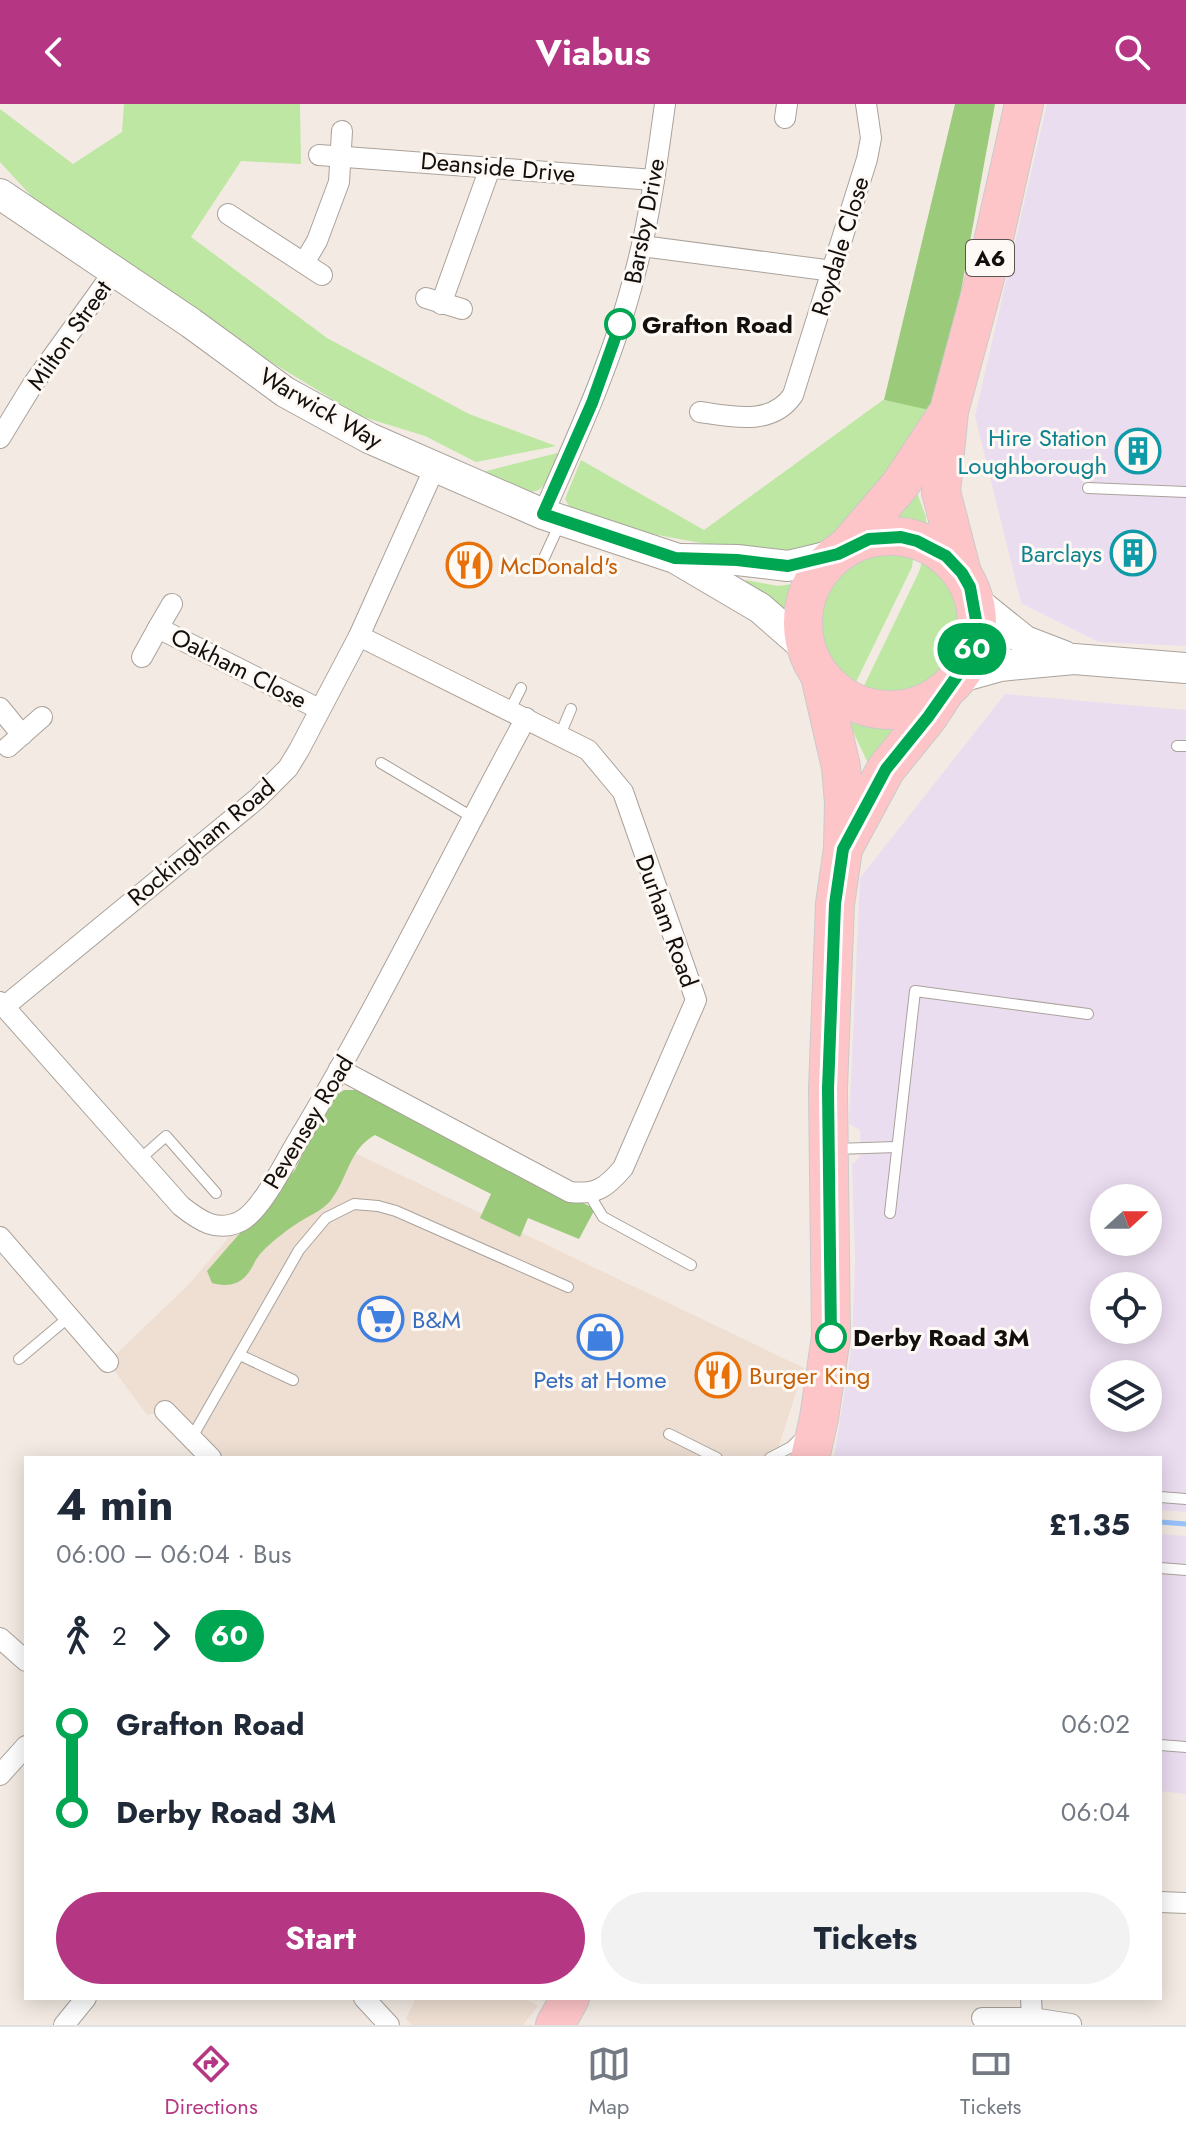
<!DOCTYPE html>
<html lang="en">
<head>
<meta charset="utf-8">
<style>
	body { margin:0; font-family:Jost,sans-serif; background:#f2f2f3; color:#1f2937; height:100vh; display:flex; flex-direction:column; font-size:30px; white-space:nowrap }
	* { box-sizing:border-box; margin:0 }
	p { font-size:26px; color:#747a83 }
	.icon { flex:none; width:44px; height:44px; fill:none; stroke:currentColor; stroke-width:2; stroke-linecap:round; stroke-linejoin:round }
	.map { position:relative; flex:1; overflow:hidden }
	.side { position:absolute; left:24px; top:1352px; width:1138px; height:544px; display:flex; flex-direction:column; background:#fff; border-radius:0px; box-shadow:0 4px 20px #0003 }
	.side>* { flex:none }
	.badge { padding:0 16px; border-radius:26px; font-size:28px; line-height:52px }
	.needle { width:52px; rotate:69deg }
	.fabs { position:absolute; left:1090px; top:1080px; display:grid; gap:16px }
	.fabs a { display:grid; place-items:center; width:72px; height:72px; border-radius:50%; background:#fff; box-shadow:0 4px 20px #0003; font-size:40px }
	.map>.badge { position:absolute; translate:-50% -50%; box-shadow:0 0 0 4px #fff }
	.legs { display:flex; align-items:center; gap:12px; height:88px; padding:0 32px; font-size:26px }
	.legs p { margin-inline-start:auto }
	.head { display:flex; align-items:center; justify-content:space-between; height:136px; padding:0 32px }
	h1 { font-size:44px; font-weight:700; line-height:60px }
	.cta { display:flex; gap:16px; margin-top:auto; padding:16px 32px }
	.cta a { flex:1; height:92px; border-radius:48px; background:#b53784; color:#fff; font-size:32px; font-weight:700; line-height:92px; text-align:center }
	.cta a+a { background:#f2f2f3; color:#1f2937 }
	ul { padding:0 32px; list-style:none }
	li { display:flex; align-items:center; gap:28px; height:88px; font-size:30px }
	li i { display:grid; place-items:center; width:12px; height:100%; margin:0 10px; background:currentColor }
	li i::after { content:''; width:20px; height:20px; margin:-10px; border:6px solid; border-radius:50%; background:#fff }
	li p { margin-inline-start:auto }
	li:first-child i { background:linear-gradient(#0000 50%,currentColor 0) }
	li:last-child i { background:linear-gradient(currentColor 50%,#0000 0) }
	header { display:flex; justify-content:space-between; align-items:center; height:104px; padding:0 32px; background:#b53784; color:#fff; font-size:36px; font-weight:700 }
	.tabs { display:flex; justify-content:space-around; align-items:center; height:112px; border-top:2px solid #e0e1e3; background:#fff; font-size:22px; color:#747a83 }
	.tabs a { display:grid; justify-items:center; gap:4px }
	.tabs .active { color:#b53784 }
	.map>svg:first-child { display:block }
	.built { fill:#eedfd2 }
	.industrial { fill:#ebddf0; fill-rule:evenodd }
	.green { fill:#bde7a3 }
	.forest { fill:#9aca7a }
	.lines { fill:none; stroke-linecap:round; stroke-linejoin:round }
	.stream { stroke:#97c1fc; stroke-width:5 }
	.lane-casing { stroke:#aaa29b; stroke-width:12 }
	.street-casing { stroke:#aaa29b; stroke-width:22 }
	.secondary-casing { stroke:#aaa29b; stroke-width:32 }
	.highway-casing { stroke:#cbcaca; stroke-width:40 }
	.lane { stroke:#fff; stroke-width:10 }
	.street { stroke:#fff; stroke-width:20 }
	.secondary { stroke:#fff; stroke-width:30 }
	.highway { stroke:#fec5c8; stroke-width:38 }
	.line-1-casing { stroke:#fff; stroke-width:18 }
	.line-1 { stroke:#00a651; stroke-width:12 }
	.stop-1-dot { fill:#fff; stroke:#00a651; stroke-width:4 }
	.labels { text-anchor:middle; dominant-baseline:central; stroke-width:6; stroke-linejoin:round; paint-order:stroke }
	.shield { fill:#fef9f4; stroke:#595552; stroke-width:2 }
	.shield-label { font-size:22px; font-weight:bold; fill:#120f0d }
	.street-label { font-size:24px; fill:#120f0d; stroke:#fef9f4 }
	.stop-label { font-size:24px; font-weight:bold; fill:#120f0d; stroke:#fef9f4; text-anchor:start }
	.culture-label { font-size:24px; fill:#0d838f; stroke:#fef9f4; text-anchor:end }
	.food-label { font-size:24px; fill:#c56008; stroke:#fef9f4; text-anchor:start }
	.shop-label { font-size:24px; fill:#366cbe; stroke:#fef9f4; text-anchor:start }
</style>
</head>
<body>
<header><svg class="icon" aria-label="back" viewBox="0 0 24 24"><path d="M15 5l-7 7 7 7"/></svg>Viabus<svg class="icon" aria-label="search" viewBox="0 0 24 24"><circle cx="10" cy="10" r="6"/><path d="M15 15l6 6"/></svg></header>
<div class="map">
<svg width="1186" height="1921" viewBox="0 0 1186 1921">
	<rect width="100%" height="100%" fill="#f3ebe3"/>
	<g class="built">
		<polygon points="305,1025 804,1264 775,1354 211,1354 165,1307 147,1311 108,1258 188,1181 265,1091"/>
		<polygon points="416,1894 524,1894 538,1902 523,1921 412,1921 406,1915"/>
	</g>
	<g class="industrial">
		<polygon points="1047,0 1186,0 1186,542 1099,538 1021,499 975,312"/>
		<path d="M1005,590L1186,606V1408L1160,1406V1354H834L852,1240L855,1156L852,1061L861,1051L860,1026L849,1020L860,774ZM1104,1094H1148V1138H1104ZM1104,1182H1148V1226H1104ZM1104,1270H1148V1314H1104Z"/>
		<polygon points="1160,1430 1186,1432 1186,1690 1160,1687"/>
	</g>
	<g class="green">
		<polygon points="124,0 300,0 301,60 241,57 191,133 327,234 469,310 556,342 476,358 425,332 360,312 268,256 35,96 0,58 0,5 73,60 122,28"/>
		<path d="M883,296L941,307L836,428C826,435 816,443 804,447C771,455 616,426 583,411C574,408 569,403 565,395L581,356L704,426Z"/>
		<path d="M557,349L559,351C554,361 549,378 540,385C527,395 493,375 479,369Z"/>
		<polygon points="917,389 926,413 927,430 884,422"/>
		<path d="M901,447H914L912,463L853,584C823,565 802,533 816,496C822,482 829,471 842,462C860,450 880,448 901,447Z"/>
		<polygon points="924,451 942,463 959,485 964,497 966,535 958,559 924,586 917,589 885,593 861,588 919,468"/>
		<polygon points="792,470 804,471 797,485 790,510 786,512 745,478 746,476 778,482 793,480"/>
		<polygon points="851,608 884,615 908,614 868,659 848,617"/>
	</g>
	<g class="forest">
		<polygon points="955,0 995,0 939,308 884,296"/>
		<path d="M344,986H357L375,992L595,1105L579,1135L528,1114L520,1133L480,1114L491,1090L375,1031C349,1045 348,1074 331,1096C323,1106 312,1110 301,1117C292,1122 270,1139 263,1147C252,1157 252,1172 236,1179C228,1182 219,1181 212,1179L207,1167L295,1066L328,996Z"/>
	</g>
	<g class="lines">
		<polyline class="stream" points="1160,1418 1186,1420"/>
		<g class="lane-casing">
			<g id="lane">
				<polyline points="1088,384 1186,388"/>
				<polyline points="544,454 560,419"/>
				<polyline points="510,606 521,584"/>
				<polyline points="560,631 571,605"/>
				<polyline points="1177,642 1186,642"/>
				<polyline points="381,659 472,713"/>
				<polyline points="835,1045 897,1043"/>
				<polyline points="140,1055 166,1032 216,1089"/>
				<polyline points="589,1090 603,1113 691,1161"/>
				<polyline points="890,1109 915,887 1088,910"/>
				<polyline points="240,1251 293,1276"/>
				<polyline points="19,1255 69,1213"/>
				<polyline points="669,1330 717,1354"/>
				<polyline points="191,1335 299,1146 326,1114 354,1100 378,1102 396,1107 568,1183"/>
				<polyline points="770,1354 791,1343 801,1333"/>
				<polyline points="1160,1393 1186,1395"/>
				<polyline points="1160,1464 1186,1466"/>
				<polyline points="1160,1641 1186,1643"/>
			</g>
		</g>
		<g class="street-casing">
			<g id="street">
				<polyline points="785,14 787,0"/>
				<polyline points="319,51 654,76"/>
				<polyline points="228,110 322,171"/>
				<polyline points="642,142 833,167"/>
				<polyline points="304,159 317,137 339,78 342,27"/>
				<polyline points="426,194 462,205"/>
				<polyline points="441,200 490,64"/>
				<path d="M700,308C733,313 772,322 793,291L867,55L871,34L866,0"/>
				<polyline points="0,334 33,280 113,169"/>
				<path d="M543,410C578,331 614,253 635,169C650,114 657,57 665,0"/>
				<polyline points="172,500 158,524 319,605"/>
				<polyline points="142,553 158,524"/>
				<polyline points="0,604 22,631"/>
				<polyline points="8,643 42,613"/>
				<path d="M0,898L181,1102C200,1117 217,1129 241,1117C261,1107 285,1058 297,1038C380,900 449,755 526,614"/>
				<polyline points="4,903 258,694 288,664 299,646 359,532 435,363"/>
				<path d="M339,965L570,1088C596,1091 606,1084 623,1064L696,896L623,688L588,646L359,532"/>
				<polyline points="0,1133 108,1258"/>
				<polyline points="165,1307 211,1354"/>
				<polyline points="0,1534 26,1557"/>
				<polyline points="0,1671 26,1642"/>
				<polyline points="1160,1798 1186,1799"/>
				<polyline points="364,1894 389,1921"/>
				<polyline points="982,1914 1032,1914 1031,1894"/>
				<polyline points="1032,1914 1071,1920"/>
				<polyline points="64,1921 86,1894"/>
			</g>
		</g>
		<g class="secondary-casing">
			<g id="secondary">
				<polyline points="0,90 191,219 285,288 369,334 543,410 675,454 760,504 807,545"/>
				<polyline points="681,455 737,456 788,462 838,450"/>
				<polyline points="974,496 1025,537 1064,552"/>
				<polyline points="957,574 1000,562 1074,555 1186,564"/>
			</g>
		</g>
		<g class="highway-casing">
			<g id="highway">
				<circle cx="890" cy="519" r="87"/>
				<polyline points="846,444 900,381 945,313"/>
				<polyline points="962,469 941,388 949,307 985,174 1024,0"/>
				<polyline points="846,739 886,665 928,613 943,590"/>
				<polyline points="810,1354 819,1314 831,1233 828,985 835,800 843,745 844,699 841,663 820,572"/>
				<polyline points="555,1921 570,1894"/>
			</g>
		</g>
		<use href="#lane" class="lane"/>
		<use href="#street" class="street"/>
		<use href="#secondary" class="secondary"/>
		<use href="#highway" class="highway"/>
	</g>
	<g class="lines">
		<g class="line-1-casing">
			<polyline id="line-1" points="620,220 592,299 543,410 675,454 737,456 788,462 838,450 869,435 901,433 917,437 946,452 962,469 970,483 976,516 975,536 969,555 928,613 886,665 843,745 835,800 828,985 831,1233"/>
		</g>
		<use href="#line-1" class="line-1"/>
	</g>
	<defs>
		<g id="building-ring" transform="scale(2.3)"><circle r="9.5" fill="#fef9f4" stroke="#0f9aa8" stroke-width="1.5"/><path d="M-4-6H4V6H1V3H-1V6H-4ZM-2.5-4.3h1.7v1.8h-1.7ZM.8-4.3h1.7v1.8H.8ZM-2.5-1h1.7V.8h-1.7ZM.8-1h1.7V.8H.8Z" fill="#0f9aa8"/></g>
		<g id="restaurant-ring" transform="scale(2.3)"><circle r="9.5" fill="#fef9f4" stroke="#e8710a" stroke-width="1.5"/><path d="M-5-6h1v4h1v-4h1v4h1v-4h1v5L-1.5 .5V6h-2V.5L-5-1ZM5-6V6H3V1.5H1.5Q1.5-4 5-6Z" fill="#e8710a"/></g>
		<g id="supermarket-ring" transform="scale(2.3)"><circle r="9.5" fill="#fef9f4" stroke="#3f7fe0" stroke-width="1.5"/><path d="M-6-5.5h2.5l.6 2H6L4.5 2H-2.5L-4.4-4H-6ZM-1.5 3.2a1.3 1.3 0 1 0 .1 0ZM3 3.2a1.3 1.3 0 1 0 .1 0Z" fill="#3f7fe0"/></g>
		<g id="shop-ring" transform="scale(2.3)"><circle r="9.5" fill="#fef9f4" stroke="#3f7fe0" stroke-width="1.5"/><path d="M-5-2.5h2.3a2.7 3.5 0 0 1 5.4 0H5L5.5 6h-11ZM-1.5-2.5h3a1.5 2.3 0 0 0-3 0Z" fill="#3f7fe0"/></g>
	</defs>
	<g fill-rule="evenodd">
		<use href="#building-ring" x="1138" y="347"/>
		<use href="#building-ring" x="1133" y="449"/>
		<use href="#restaurant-ring" x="469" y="461"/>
		<use href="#supermarket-ring" x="381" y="1215"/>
		<use href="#shop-ring" x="600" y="1233"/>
		<use href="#restaurant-ring" x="718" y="1271"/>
	</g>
	<g class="stop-1-dot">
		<circle cx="620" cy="220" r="14"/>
		<circle cx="831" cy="1233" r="14"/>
	</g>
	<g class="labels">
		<rect class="shield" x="966" y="136" width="48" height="36" rx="6"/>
		<g class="shield-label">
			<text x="990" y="154">A6</text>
		</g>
		<g class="street-label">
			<text transform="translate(498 63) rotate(5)">Deanside Drive</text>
			<text transform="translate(644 117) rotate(-79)">Barsby Drive</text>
			<text transform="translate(840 142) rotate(-73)">Roydale Close</text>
			<text transform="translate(69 231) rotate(-55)">Milton Street</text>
			<text transform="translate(321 304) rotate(30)">Warwick Way</text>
			<text transform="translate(239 564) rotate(27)">Oakham Close</text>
			<text transform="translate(201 738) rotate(-40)">Rockingham Road</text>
			<text transform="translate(667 817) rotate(70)">Durham Road</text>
			<text transform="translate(308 1018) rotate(-59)">Pevensey Road</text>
		</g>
		<g class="stop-label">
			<text x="642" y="220">Grafton Road</text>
			<text x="853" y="1233">Derby Road 3M</text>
		</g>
		<g class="culture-label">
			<text x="1107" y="333">Hire Station<tspan x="1107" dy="28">Loughborough</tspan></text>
			<text x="1102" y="449">Barclays</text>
		</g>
		<g class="food-label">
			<text x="500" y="461">McDonald's</text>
			<text x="749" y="1271">Burger King</text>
		</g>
		<g class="shop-label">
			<text x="412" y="1215">B&amp;M</text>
			<text x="600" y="1275" text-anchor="middle">Pets at Home</text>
		</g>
	</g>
</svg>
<div class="fabs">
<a><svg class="needle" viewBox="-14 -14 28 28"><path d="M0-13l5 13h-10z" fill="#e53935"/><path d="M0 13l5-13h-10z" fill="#747a83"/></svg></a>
<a><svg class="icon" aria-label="locate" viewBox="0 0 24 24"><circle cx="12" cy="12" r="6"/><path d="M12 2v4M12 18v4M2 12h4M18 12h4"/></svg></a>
<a><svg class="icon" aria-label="layers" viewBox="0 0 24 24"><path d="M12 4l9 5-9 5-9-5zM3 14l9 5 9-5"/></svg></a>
</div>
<b class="badge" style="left:972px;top:545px;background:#00a651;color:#fff">60</b>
<section class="side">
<div class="head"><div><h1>4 min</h1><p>06:00 – 06:04 · Bus</p></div><b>£1.35</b></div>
<div class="legs"><svg class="icon" aria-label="walk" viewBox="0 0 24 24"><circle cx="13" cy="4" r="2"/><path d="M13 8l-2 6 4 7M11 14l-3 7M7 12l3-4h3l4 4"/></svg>2<svg class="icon" aria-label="forward" viewBox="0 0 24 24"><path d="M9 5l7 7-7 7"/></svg><b class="badge" style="background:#00a651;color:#fff">60</b></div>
<ul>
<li><i style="color:#00a651"></i><b>Grafton Road</b><p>06:02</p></li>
<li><i style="color:#00a651"></i><b>Derby Road 3M</b><p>06:04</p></li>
</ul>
<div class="cta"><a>Start</a><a>Tickets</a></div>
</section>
</div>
<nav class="tabs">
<a class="active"><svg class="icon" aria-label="directions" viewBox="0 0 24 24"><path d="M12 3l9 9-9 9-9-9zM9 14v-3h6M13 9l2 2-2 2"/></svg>Directions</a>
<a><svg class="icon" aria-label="map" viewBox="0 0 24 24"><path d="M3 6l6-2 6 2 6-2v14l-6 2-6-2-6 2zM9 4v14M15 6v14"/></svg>Map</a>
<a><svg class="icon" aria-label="tickets" viewBox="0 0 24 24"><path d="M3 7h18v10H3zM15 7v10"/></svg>Tickets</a>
</nav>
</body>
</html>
